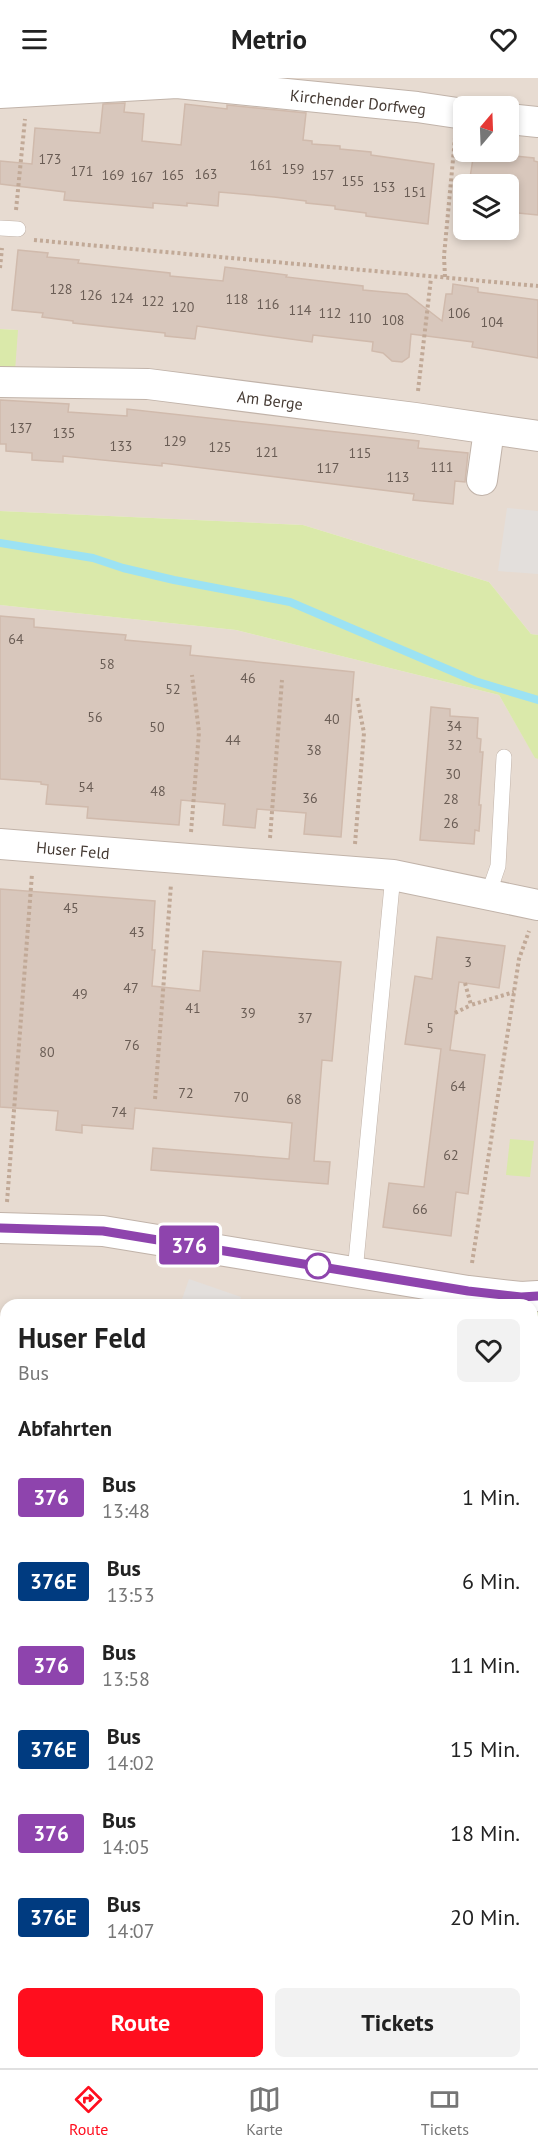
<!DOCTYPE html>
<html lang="de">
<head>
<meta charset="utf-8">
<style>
	body { margin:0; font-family:"PT Sans",sans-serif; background:#f2f2f2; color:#222; height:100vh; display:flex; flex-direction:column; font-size:22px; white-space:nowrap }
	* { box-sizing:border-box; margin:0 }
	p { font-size:20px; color:#767676 }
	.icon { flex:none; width:33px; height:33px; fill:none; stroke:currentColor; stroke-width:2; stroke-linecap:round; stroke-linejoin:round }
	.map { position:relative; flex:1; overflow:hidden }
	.details { position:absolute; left:0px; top:1221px; width:538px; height:770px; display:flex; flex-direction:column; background:#fff; border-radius:18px 18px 0 0; box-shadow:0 3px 9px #0003 }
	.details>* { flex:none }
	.badge { padding:0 12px; border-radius:4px; font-size:21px; line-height:39px }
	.needle { width:39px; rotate:19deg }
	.fabs { position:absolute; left:453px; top:18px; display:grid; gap:12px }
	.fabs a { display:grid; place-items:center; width:66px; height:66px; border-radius:9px; background:#fff; box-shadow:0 3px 9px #0003; font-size:30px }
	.map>.badge { position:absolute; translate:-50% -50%; box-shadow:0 0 0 3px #fff }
	h2 { padding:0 18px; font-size:22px; line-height:54px }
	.round { display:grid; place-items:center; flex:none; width:63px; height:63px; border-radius:9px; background:#f2f2f2 }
	.summary { display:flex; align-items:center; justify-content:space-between; height:102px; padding:0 18px }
	h1 { font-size:28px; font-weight:700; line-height:45px }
	.action { display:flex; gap:12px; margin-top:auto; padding:12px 18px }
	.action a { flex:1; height:69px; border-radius:9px; background:#ff0e1e; color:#fff; font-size:24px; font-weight:700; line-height:69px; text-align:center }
	.action a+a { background:#f2f2f2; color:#222 }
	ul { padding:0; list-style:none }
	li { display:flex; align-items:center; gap:18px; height:84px; padding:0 18px }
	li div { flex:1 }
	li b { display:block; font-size:22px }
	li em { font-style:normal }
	li .badge { min-width:66px; font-weight:700; text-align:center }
	header { display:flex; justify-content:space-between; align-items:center; height:78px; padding:0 18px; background:#fff; font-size:27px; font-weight:700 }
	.tabs { display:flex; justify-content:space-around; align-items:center; height:84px; border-top:2px solid #e0e0e0; background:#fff; font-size:16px; color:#767676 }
	.tabs a { display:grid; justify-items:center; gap:3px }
	.tabs .selected { color:#ff0e1e }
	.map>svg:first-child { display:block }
	.residential { fill:#e7dbd1; fill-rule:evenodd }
	.green { fill:#dae9aa }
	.parking { fill:#e3dfdc }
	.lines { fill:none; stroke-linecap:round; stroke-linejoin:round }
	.stream { stroke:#9ce2f3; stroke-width:8 }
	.building { fill:#d8c7bc; stroke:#d0baac; stroke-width:1.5 }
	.service-casing { stroke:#c1b3a9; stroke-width:16 }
	.minor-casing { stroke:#c1b3a9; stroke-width:32 }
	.path { stroke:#c1a997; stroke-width:4; stroke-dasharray:3 3; stroke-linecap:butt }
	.service { stroke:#fff; stroke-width:15 }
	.minor { stroke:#fff; stroke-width:30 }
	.line-casing { stroke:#fff; stroke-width:14 }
	.line { stroke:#8e44ad; stroke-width:9 }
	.stop-dot { fill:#fff; stroke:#8e44ad; stroke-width:3 }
	.labels { text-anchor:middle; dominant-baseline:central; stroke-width:5; stroke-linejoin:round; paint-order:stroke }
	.number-label { font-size:14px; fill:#6a5d55 }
	.street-label { font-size:16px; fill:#453a33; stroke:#fff }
</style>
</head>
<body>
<header><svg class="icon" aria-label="menu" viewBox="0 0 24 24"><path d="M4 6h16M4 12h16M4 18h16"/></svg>Metrio<svg class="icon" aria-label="heart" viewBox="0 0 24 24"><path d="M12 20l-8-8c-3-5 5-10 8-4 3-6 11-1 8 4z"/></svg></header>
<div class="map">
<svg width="538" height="1990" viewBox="0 0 538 1990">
	<rect width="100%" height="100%" fill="#f3ebe4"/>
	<g class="residential">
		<path d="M0,0H538V557L531,556L489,504L303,447L0,433V313L17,252L0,251ZM464,28H508V74H464ZM464,106H508V152H464Z"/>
		<polygon points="0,527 236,552 499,617 535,679 538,681 538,1819 533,1819 532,1227 6,1227 6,1849 0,1851"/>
	</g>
	<g class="green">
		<polygon points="0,251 18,252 15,293 0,293"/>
		<polygon points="0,433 303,447 489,504 531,556 538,557 538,681 535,680 499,617 236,552 0,527"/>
		<polygon points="510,1061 534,1063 530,1099 506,1097"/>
		<polygon points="538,1232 538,1551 533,1566 532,1233"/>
		<polygon points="538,1819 538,1976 533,1977 532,1820"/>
		<polygon points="6,1849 6,1984 454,1985 264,1990 105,1990 0,1984 0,1851"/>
	</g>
	<g class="parking">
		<polygon points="507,430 538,433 538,496 498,493"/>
		<polygon points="189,1201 241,1219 238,1227 180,1227"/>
	</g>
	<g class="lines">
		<g class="stream">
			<polyline points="0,465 93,480 123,490 174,502 290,524 475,603 538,622"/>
			<polyline points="0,1874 6,1876"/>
		</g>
	</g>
	<g class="building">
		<polygon points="125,25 124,34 144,36 142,63 181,67 185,26 227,31 227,27 306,35 303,62 312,63 312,66 340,68 340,71 371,74 371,77 434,86 428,146 366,138 366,135 335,131 335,128 306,125 306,123 274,119 219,114 218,128 187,125 187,128 153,125 153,130 64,122 65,114 0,106 0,83 32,86 35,50 100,55 103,26"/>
		<polygon points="474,74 505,74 505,77 534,80 534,83 538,84 538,137 508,134 508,106 469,106"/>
		<polygon points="18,172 48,175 47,179 79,182 78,185 170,195 170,198 223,203 225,189 287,197 286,199 363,208 363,212 407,216 442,243 446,216 452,216 453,206 478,210 478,214 538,222 538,280 472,269 473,264 411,256 409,279 402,284 392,283 383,275 372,273 373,264 313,257 312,264 197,248 195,261 165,258 165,255 73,245 73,243 42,239 43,235 12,232"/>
		<polygon points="0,322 69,326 68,334 127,338 127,331 419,363 418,370 468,375 465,404 455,403 453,426 413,422 414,416 162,385 162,388 63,378 63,384 32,382 32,375 6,373 6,366 0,366"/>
		<polygon points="0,538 34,541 34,549 126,557 125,562 191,568 190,577 354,594 341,759 304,756 306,735 257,731 255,750 223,747 225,726 181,722 179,747 87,740 88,729 46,726 48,707 41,706 41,704 0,701"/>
		<polygon points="431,629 450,631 450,638 478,640 477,660 481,661 480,674 483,674 479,727 481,727 479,753 475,752 474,766 420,762"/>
		<polygon points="0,811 155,823 152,872 155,872 152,908 200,913 203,873 341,884 332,983 322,982 314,1083 330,1084 328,1106 151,1092 153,1070 289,1081 292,1045 135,1030 133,1051 82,1047 82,1055 56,1052 58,1033 0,1029"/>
		<polygon points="437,859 505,868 499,910 459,904 450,972 485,977 468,1116 456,1114 451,1158 383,1149 389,1105 424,1109 441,971 405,966 415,898 432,901"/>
	</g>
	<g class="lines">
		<g class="service-casing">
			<g id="service">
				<polyline points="0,150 18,151"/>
				<polyline points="488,817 498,788 504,679"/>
				<polyline points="355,1194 393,797"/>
			</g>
		</g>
		<g class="minor-casing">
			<g id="minor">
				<polyline points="0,15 177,5 417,29 464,36"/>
				<polyline points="508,41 538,44"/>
				<polyline points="0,304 148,306 415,340 538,358"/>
				<polyline points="482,402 489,352"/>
				<polyline points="0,766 393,797 538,827"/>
				<polyline points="0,1150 103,1153 468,1213 521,1219 538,1218"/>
				<polyline points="532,1586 538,1587"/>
				<polyline points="0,1587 6,1587"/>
			</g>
		</g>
		<g class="path">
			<polyline points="16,132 25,41"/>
			<polyline points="34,162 538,208"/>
			<polyline points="0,190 2,170"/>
			<polyline points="445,199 444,178 455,60"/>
			<polyline points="418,313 431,200"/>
			<polyline points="191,754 199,654 192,597"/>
			<polyline points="270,760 282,602"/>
			<polyline points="355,766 364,655 357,619"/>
			<polyline points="465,905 471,927 514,914"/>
			<polyline points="455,935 471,927"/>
			<polyline points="155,1021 171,806"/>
			<polyline points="7,1124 32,796"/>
			<polyline points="472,1185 514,914 519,881 529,853"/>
			<polyline points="0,1405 6,1407"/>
			<polyline points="0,1479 6,1460"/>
			<polyline points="532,1876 538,1883"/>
			<polyline points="0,1911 6,1913"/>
		</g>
		<use href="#service" class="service"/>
		<use href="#minor" class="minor"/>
	</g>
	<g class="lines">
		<g class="line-casing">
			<polyline id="line" points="0,1150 103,1153 468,1213 521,1219 538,1218"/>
		</g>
		<use href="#line" class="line"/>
	</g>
	<circle class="stop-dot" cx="318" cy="1188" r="12"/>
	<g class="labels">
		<g class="number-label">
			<text x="50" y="81">173</text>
			<text x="261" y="87">161</text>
			<text x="293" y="91">159</text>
			<text x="82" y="93">171</text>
			<text x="206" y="96">163</text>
			<text x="113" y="97">169</text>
			<text x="173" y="97">165</text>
			<text x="323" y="97">157</text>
			<text x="142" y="99">167</text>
			<text x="353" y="103">155</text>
			<text x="384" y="109">153</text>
			<text x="415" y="114">151</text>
			<text x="61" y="211">128</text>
			<text x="91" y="217">126</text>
			<text x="122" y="220">124</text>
			<text x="237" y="221">118</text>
			<text x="153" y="223">122</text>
			<text x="268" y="226">116</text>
			<text x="183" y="229">120</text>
			<text x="300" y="232">114</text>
			<text x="330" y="235">112</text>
			<text x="459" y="235">106</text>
			<text x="360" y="240">110</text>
			<text x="393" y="242">108</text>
			<text x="492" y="244">104</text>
			<text x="21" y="350">137</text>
			<text x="64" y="355">135</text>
			<text x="175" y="363">129</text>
			<text x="121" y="368">133</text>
			<text x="220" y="369">125</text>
			<text x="267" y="374">121</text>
			<text x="360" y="375">115</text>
			<text x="442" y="389">111</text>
			<text x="328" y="390">117</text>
			<text x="398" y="399">113</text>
			<text x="16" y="561">64</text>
			<text x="107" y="586">58</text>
			<text x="248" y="600">46</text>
			<text x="173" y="611">52</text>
			<text x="95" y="639">56</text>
			<text x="332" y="641">40</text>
			<text x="454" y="648">34</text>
			<text x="157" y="649">50</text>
			<text x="233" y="662">44</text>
			<text x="455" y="667">32</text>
			<text x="314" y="672">38</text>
			<text x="453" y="696">30</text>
			<text x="86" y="709">54</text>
			<text x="158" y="713">48</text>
			<text x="310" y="720">36</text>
			<text x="451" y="721">28</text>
			<text x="451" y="745">26</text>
			<text x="71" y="830">45</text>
			<text x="137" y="854">43</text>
			<text x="468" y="884">3</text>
			<text x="131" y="910">47</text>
			<text x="80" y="916">49</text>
			<text x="193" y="930">41</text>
			<text x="248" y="935">39</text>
			<text x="305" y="940">37</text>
			<text x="430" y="950">5</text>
			<text x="132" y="967">76</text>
			<text x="47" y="974">80</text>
			<text x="458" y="1008">64</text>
			<text x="186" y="1015">72</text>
			<text x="241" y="1019">70</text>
			<text x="294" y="1021">68</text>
			<text x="119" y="1034">74</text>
			<text x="451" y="1077">62</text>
			<text x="420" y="1131">66</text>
		</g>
		<g class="street-label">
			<text transform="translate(358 24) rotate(6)">Kirchender Dorfweg</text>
			<text transform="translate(270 322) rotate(7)">Am Berge</text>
			<text transform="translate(73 772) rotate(5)">Huser Feld</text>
		</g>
	</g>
</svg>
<div class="fabs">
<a><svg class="needle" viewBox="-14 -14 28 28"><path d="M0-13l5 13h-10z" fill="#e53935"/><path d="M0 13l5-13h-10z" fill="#767676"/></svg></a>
<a><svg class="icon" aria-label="layers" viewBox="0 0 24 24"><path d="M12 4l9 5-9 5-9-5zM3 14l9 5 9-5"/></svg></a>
</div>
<b class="badge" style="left:189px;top:1167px;background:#8e44ad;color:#fff">376</b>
<section class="details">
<div class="summary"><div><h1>Huser Feld</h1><p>Bus</p></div><a class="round"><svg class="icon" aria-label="heart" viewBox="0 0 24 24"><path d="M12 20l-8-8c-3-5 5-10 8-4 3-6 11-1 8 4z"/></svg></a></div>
<h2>Abfahrten</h2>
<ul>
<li><span class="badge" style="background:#8e44ad;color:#fff">376</span><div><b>Bus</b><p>13:48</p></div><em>1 Min.</em></li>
<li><span class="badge" style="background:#003b80;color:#fff">376E</span><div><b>Bus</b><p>13:53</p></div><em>6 Min.</em></li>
<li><span class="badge" style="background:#8e44ad;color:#fff">376</span><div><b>Bus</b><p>13:58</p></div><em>11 Min.</em></li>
<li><span class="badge" style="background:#003b80;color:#fff">376E</span><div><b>Bus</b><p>14:02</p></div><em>15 Min.</em></li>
<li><span class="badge" style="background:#8e44ad;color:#fff">376</span><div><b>Bus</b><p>14:05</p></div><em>18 Min.</em></li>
<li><span class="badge" style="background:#003b80;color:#fff">376E</span><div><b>Bus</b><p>14:07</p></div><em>20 Min.</em></li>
</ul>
<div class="action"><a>Route</a><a>Tickets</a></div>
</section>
</div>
<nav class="tabs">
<a class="selected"><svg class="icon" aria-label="directions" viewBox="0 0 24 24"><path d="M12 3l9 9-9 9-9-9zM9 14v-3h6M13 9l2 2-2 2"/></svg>Route</a>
<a><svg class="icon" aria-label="map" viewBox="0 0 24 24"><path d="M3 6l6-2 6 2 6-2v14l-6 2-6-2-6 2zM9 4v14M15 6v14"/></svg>Karte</a>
<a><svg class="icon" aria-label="tickets" viewBox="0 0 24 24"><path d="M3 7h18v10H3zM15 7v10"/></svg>Tickets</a>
</nav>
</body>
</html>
